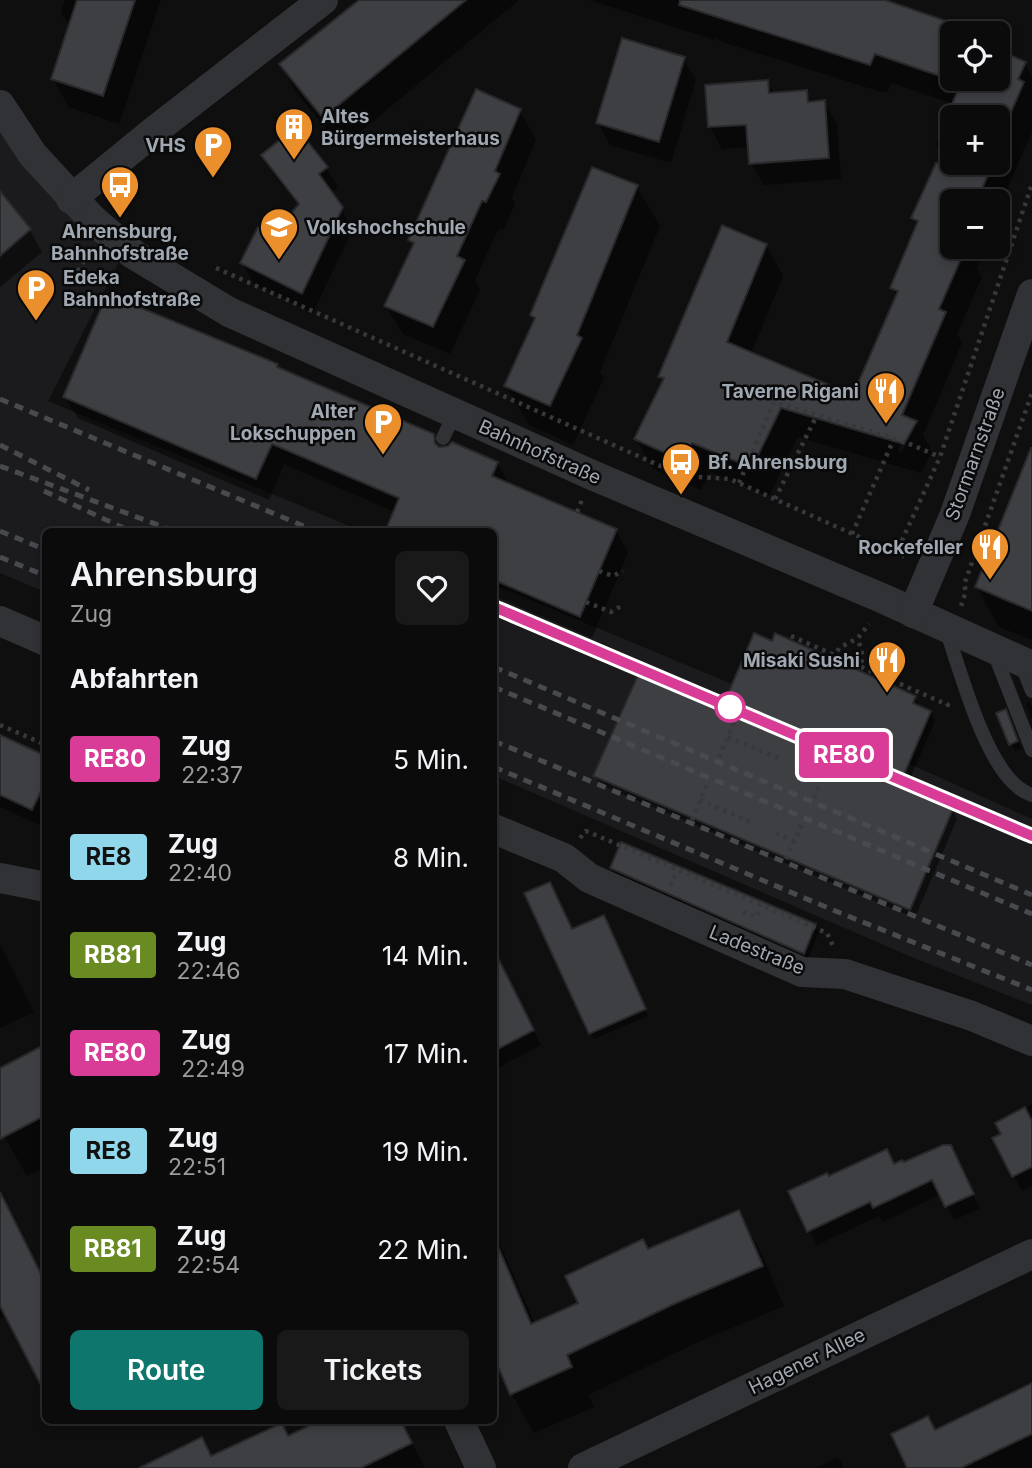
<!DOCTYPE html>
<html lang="de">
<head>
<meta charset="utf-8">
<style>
	body { margin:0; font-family:Inter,sans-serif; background:#19191a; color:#f1f3f6; height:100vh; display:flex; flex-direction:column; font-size:26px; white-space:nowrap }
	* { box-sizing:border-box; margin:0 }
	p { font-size:23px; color:#9a9b9d }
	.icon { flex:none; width:38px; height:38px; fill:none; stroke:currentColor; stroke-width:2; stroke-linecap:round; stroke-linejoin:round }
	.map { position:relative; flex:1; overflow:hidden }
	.details { position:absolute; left:42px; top:528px; width:455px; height:896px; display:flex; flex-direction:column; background:#0b0b0c; border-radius:10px; box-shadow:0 4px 10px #0003,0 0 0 2px #2b2b2d }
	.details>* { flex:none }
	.badge { padding:0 14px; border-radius:5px; font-size:24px; line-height:46px }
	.tools { position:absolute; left:940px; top:21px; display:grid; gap:14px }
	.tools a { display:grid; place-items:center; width:70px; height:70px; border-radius:10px; background:#0b0b0c; box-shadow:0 4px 10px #0003,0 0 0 2px #2b2b2d; font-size:35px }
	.map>.badge { position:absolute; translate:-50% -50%; box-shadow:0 0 0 4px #fff }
	h2 { padding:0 28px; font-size:26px; line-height:63px }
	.round { display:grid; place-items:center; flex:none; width:74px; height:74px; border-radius:10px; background:#19191a }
	.headline { display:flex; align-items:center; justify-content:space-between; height:119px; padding:0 28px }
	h1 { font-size:33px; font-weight:600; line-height:52px }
	.action { display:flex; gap:14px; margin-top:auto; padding:14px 28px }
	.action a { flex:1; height:80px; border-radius:10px; background:#0f766e; color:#fff; font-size:28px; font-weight:600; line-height:80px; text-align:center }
	.action a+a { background:#19191a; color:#f1f3f6 }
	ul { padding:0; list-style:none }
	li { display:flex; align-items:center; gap:21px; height:98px; padding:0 28px }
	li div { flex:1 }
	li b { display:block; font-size:26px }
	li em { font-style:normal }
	li .badge { min-width:77px; font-weight:700; text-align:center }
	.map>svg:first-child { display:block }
	.built { fill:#1b1b1d }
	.shadow { fill:#0007; fill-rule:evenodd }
	.building { fill:#3e3f43; stroke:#29292c; stroke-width:2 }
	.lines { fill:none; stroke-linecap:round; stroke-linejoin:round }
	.path { stroke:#36393c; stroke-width:4.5; stroke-dasharray:3.5 5; stroke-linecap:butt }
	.service { stroke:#303235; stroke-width:14 }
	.minor { stroke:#303235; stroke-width:30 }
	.rail { stroke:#474a4e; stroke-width:5; stroke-dasharray:9 7; stroke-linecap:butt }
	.line-casing { stroke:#fff; stroke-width:16 }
	.line { stroke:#d83c96; stroke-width:10 }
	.stop-dot { fill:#fff; stroke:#d83c96; stroke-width:3.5 }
	.labels { text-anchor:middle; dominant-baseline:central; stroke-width:5; stroke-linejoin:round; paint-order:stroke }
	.poi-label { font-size:19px; font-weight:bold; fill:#a0a8b1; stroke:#0a0a0b; text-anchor:end }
	.street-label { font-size:19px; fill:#a0a8b1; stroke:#0a0a0b }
</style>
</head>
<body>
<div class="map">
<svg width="1032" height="1468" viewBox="0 0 1032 1468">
	<rect width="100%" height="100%" fill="#0f0f10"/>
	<g class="built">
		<polygon points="0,128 27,164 134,232 48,401 364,532 46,532 45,592 0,573"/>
		<polygon points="494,585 732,684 1032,819 1032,1005 909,956 494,776"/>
	</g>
	<g class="shadow">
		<polygon points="65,0 161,0 119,124 69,107 53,79 70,27 61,12"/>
		<polygon points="361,0 519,0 342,147 298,95 281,65"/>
		<path d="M589,0H874L963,29L965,33H952V79H998V52L1024,63L1032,76V132L1006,192L1008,197L998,221V201H952V247H986L977,268L982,277L957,334L962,343L923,435L932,452L921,473L798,437L769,496L710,472L701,490L653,469L636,439L664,383L660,377L766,246L783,276L751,354L854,397L897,297L892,288L918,227L913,218L942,153L936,144L954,104L892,83L887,92H881L719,41L716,37L715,40ZM952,117H998V163H952ZM913,424V431L901,453L898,451Z"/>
		<polygon points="683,59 696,80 671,163 610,145 598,123"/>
		<polygon points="767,82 775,95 806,92 812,103 824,102 837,124 841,179 764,185 751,163 750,147 722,149 710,127 707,86"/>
		<polygon points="519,111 536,139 512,198 515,204 503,230 498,229 475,281 480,290 450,354 403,334 386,306 414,247 410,240"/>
		<polygon points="263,155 326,168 338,187 331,193 353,228 313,313 253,283 242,263 273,237 299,206 274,175"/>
		<polygon points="637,187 660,226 600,372 604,378 573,445 529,425 506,386 536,321 532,314"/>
		<polygon points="0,195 30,230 42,252 0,287"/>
		<polygon points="277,365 280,370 433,436 440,449 497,463 510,486 616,531 628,553 592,638 494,596 494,532 387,532 395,512 284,464 269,500 78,418 65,397"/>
		<polygon points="1032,484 1032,640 999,627 977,587"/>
		<polygon points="773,643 915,697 920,707 930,712 935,721 905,790 952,810 957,819 915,918 601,785 595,776 722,712"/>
		<polygon points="1029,702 1032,708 1032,719 1026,703"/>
		<polygon points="998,714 1009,718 1021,748 1015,751"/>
		<polygon points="0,737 46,758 46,818 42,826 0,807"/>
		<polygon points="612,868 815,925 819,932 808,959 616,875"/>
		<polygon points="607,924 648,1016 594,1039 590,1033"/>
		<polygon points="0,944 34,1012 0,1028"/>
		<polygon points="506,979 541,1045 494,1070 494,985"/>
		<polygon points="46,1046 46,1166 27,1176 0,1129 0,1070"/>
		<polygon points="1032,1104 1032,1185 1022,1191 994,1139 1003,1135 997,1124"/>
		<polygon points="949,1144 980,1209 954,1220 941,1194 883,1222 879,1216 817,1245 809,1231 894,1166 903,1165"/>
		<polygon points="738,1213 761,1252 784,1306 696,1343 588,1395 594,1407 534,1433 512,1394 494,1353 494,1231 535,1324 580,1304 648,1251"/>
		<polygon points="0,1215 7,1316 1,1319 0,1318"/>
		<polygon points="1032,1384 1032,1468 909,1468 935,1432"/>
		<polygon points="323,1421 401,1421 425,1468 160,1468 212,1458 289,1438"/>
		<polygon points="838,1457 844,1468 816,1468"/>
	</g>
	<g class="building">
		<polygon points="77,0 135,0 103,96 51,79"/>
		<polygon points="359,0 466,0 323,118 279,64"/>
		<polygon points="680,0 885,0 952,23 952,80 875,54 870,65 679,5"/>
		<polygon points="622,38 685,57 659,142 596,123"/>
		<polygon points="998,50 1026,62 1018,79 1024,82 1009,117 1001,117 998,126 998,117 946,117 963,79 998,79"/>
		<polygon points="768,80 769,93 807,90 808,102 825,100 829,158 749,164 746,125 708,127 705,85"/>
		<polygon points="476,89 521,109 495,171 500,174 486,202 482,201 457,256 465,260 433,327 384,306 414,243 408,240"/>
		<polygon points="296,127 328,167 319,174 343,207 302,294 240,263 258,227 273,235 299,204 261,155"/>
		<polygon points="936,163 993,163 977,201 952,201 952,247 966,247 939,309 946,312 902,415 917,421 904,444 781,408 752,468 692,443 683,461 634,439 664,378 658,377 722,225 767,244 727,342 853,395 898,291 890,288 918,221 911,218"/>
		<polygon points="592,167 638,185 577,335 582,338 550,406 504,386 535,318 530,315"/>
		<polygon points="0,191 31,229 0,256"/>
		<polygon points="107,294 278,364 277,367 434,434 435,443 439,447 448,446 452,442 498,462 492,476 617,529 580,617 494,580 494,532 385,532 399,498 272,444 256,479 63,397"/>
		<polygon points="1031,448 1032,448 1032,611 975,587"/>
		<polygon points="754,633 772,641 775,633 916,696 913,703 931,711 899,786 953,809 910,910 593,776 638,675 721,710"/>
		<polygon points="1006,709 1018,741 1009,745 996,713"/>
		<polygon points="0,735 46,756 46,781 32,810 0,795"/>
		<polygon points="621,842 816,924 804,954 610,868"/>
		<polygon points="550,882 572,929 604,915 646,1009 589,1034 524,893"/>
		<polygon points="494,950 534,1030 494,1051"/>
		<polygon points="46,1044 46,1115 0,1139 0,1068"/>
		<polygon points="1025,1107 1032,1121 1032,1167 1012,1177 992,1138 1001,1134 995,1123"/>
		<polygon points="943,1145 951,1145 974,1194 945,1207 932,1180 873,1208 870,1202 807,1232 788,1191 827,1173 829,1176 887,1149 894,1164 902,1160 904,1162"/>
		<polygon points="0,1192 46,1284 46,1395 0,1306"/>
		<polygon points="739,1210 763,1266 674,1304 567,1355 572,1367 510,1395 494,1357 494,1237 531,1324 578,1303 565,1276 643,1239 648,1249"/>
		<polygon points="1032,1383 1032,1434 961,1468 907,1468 891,1434 928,1416 935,1430"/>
		<polygon points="319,1421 401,1421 412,1443 361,1468 139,1468 202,1437 211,1456 282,1423 288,1436"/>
	</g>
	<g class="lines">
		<g class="path">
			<polyline points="216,268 683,476 730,479 904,557"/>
			<polyline points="78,271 90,251"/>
			<polyline points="739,483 774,402 905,442 940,457"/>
			<polyline points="775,499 815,419"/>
			<polyline points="577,512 582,500"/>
			<polyline points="852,534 893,441"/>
			<polyline points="904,556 899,547 940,457 1032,184"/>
			<polyline points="599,571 613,576 623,571"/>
			<polyline points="586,602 611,612 621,606"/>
			<polyline points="961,606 966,591 964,585 1032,393"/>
			<polyline points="791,636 948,705 947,703"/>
			<polyline points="834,659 839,648 858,638 869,624"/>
			<polyline points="857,670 863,658 858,638"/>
			<polyline points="0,725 46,745"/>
			<polyline points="728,737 778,758"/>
			<polyline points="719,757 737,715"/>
			<polyline points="804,769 823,777"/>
			<polyline points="814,798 832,756"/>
			<polyline points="700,800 751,822"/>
			<polyline points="692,820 708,782"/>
			<polyline points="776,833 794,841"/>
			<polyline points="580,838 586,831 827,933 833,946"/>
			<polyline points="786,859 803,822"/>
			<polyline points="670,886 677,871"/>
			<polyline points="743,912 757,917 761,905"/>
		</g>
		<g class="service">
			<polyline points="443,438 455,413"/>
			<path d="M946,629C960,670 984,761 1018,787C1022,791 1027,793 1032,795"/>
			<polyline points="993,650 1032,750"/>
			<polyline points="1021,663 1032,691"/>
		</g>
		<g class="minor">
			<polyline points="0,105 33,155 92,219 133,254 229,312 592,475 884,599 1032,666"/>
			<polyline points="71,199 153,132 323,0"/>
			<polyline points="913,613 955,514 1032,294"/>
			<polyline points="0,621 46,641"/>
			<polyline points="494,829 564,858 589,878 802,972 845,974 972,1016 1032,1041"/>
			<polyline points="0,878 46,887"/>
			<polyline points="459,1421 481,1468"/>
			<polyline points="583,1468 1032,1254"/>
		</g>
		<g class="rail">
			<polyline points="0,399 318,532"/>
			<polyline points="0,445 89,490"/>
			<polyline points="0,466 177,532"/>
			<polyline points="44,491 132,532"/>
			<polyline points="0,531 46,550"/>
			<polyline points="0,557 46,576"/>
			<polyline points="494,607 1032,836"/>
			<polyline points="494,667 1032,895"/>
			<polyline points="494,687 1032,914"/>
			<polyline points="494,741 1032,965"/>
			<polyline points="494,767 833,910 1032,990"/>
		</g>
	</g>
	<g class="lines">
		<g class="line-casing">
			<polyline id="line" points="494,607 1032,836"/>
		</g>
		<use href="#line" class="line"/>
	</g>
	<defs>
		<g id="building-pin" transform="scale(2.0125)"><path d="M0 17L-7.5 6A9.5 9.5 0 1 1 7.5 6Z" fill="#eb8e2c" stroke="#0a0a0b"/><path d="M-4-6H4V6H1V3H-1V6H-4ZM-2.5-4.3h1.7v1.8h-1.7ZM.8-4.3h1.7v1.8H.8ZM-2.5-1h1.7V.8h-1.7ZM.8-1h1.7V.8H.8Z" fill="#fff"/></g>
		<g id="parking-pin" transform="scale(2.0125)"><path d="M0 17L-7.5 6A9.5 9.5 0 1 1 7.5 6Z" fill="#eb8e2c" stroke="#0a0a0b"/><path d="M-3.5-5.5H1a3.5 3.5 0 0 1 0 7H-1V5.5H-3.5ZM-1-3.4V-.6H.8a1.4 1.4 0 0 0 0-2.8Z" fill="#fff"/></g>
		<g id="bus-pin" transform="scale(2.0125)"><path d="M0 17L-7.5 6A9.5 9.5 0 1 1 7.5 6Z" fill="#eb8e2c" stroke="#0a0a0b"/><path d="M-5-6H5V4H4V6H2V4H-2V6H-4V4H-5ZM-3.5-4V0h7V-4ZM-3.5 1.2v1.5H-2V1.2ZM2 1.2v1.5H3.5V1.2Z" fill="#fff"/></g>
		<g id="university-pin" transform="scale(2.0125)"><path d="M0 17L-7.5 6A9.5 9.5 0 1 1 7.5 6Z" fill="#eb8e2c" stroke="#0a0a0b"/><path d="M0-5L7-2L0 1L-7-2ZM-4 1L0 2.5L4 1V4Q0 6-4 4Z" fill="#fff"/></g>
		<g id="restaurant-pin" transform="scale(2.0125)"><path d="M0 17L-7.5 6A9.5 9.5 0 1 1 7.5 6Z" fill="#eb8e2c" stroke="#0a0a0b"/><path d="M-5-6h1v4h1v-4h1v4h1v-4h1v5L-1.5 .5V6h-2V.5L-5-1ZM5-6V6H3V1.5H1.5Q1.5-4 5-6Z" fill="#fff"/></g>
	</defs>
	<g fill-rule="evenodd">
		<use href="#building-pin" x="294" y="127"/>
		<use href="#parking-pin" x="213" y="145"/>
		<use href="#bus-pin" x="120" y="185"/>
		<use href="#university-pin" x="279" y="227"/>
		<use href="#parking-pin" x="36" y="288"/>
		<use href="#restaurant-pin" x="886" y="391"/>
		<use href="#parking-pin" x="383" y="422"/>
		<use href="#bus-pin" x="681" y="462"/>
		<use href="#restaurant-pin" x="990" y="547"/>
		<use href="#restaurant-pin" x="887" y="660"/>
	</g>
	<circle class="stop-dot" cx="730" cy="707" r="14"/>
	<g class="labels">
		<g class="poi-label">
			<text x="321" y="116" text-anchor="start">Altes<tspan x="321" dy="22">Bürgermeisterhaus</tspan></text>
			<text x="186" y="145">VHS</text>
			<text x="306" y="227" text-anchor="start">Volkshochschule</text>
			<text x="120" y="231" text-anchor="middle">Ahrensburg,<tspan x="120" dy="22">Bahnhofstraße</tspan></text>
			<text x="63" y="277" text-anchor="start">Edeka<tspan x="63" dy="22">Bahnhofstraße</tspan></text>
			<text x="859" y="391">Taverne Rigani</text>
			<text x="356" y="411">Alter<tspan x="356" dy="22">Lokschuppen</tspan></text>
			<text x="708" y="462" text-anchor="start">Bf. Ahrensburg</text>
			<text x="963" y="547">Rockefeller</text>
			<text x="860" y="660">Misaki Sushi</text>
		</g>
		<g class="street-label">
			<text transform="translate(540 452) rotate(24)">Bahnhofstraße</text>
			<text transform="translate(975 454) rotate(-70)">Stormarnstraße</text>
			<text transform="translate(757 950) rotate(22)">Ladestraße</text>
			<text transform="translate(807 1361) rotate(-26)">Hagener Allee</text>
		</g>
	</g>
</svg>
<div class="tools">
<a><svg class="icon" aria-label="locate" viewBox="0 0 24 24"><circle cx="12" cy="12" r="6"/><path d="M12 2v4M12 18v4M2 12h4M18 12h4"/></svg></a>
<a>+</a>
<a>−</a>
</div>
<b class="badge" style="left:844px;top:755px;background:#d83c96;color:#fff">RE80</b>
<section class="details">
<div class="headline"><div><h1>Ahrensburg</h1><p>Zug</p></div><a class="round"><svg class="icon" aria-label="heart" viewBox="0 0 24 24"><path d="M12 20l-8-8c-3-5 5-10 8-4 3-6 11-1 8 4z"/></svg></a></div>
<h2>Abfahrten</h2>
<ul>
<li><span class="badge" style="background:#d83c96;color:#fff">RE80</span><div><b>Zug</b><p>22:37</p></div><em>5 Min.</em></li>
<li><span class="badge" style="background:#90d7ec;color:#111">RE8</span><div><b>Zug</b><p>22:40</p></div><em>8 Min.</em></li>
<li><span class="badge" style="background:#6a8a22;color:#fff">RB81</span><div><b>Zug</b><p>22:46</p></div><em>14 Min.</em></li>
<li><span class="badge" style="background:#d83c96;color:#fff">RE80</span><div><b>Zug</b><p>22:49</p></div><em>17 Min.</em></li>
<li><span class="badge" style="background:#90d7ec;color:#111">RE8</span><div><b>Zug</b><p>22:51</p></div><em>19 Min.</em></li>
<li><span class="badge" style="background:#6a8a22;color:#fff">RB81</span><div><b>Zug</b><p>22:54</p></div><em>22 Min.</em></li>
</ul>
<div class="action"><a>Route</a><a>Tickets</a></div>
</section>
</div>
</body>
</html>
